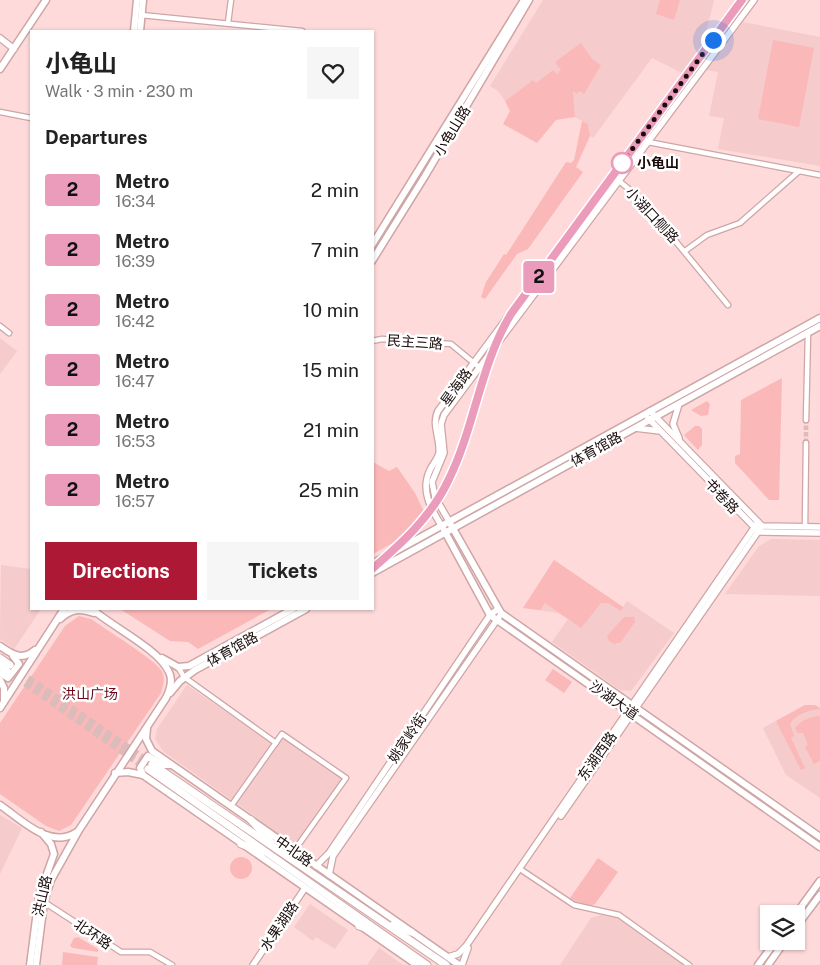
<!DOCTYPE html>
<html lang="en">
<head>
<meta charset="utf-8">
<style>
	body { margin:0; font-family:"Public Sans","Noto Sans SC",sans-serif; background:#f6f6f6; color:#222; height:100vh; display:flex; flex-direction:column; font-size:19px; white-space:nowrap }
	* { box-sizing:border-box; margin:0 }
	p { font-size:16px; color:#767676 }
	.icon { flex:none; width:28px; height:28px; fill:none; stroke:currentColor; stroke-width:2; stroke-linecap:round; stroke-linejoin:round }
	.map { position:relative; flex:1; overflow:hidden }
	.panel { position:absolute; left:30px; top:30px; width:344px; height:580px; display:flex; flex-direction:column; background:#fff; border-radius:0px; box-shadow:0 1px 4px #0004 }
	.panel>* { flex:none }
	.badge { padding:0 10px; border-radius:4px; font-size:18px; line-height:32px }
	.fabs { position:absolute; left:760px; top:905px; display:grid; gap:10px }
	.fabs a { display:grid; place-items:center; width:45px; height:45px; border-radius:0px; background:#fff; box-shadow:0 1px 4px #0004; font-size:25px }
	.you { position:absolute; width:25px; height:25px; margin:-12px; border:4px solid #fff; border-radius:50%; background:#1a73e8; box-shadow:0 0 0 8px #1a73e833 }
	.map>.badge { position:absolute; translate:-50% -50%; box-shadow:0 0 0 2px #fff }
	h2 { padding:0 15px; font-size:19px; line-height:45px }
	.round { display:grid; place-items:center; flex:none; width:52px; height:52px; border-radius:0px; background:#f6f6f6 }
	.overview { display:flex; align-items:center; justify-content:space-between; height:85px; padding:0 15px }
	h1 { font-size:24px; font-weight:700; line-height:38px }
	.primary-button { display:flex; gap:10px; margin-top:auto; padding:10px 15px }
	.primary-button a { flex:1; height:58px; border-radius:0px; background:#ad1835; color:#fff; font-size:20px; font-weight:700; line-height:58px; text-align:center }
	.primary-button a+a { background:#f6f6f6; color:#222 }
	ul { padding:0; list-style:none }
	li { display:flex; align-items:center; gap:15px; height:60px; padding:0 15px }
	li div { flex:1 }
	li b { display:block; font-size:19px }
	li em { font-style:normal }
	li .badge { min-width:55px; font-weight:700; text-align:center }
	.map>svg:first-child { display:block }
	.built { fill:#f5cbcb }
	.green { fill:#fbb8b9 }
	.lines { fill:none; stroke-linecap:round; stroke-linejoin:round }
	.minor-tunnel { stroke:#dcbbbb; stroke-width:4.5; stroke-dasharray:4.5 2; stroke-linecap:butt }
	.primary-tunnel { stroke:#dcbbbb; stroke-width:7; stroke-dasharray:7 3.5; stroke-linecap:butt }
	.minor-casing { stroke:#cfa5a5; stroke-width:7 }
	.tertiary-casing { stroke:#cfa5a5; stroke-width:8 }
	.secondary-casing { stroke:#cfa5a5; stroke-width:9 }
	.primary-casing { stroke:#cfa5a5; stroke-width:9 }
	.minor { stroke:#fff; stroke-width:4.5 }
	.tertiary { stroke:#fff; stroke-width:5.5 }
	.secondary { stroke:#fff; stroke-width:6 }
	.primary { stroke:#fff; stroke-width:7 }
	.line-casing { stroke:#fff; stroke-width:11 }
	.line { stroke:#ec9cbb; stroke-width:8 }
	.walk { stroke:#190b0b; stroke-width:5; stroke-dasharray:0 9 }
	.stop-dot { fill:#fff; stroke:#ec9cbb; stroke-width:2.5 }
	.labels { text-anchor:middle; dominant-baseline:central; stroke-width:5; stroke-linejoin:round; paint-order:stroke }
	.street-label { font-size:14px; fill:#190b0b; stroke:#fff }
	.stop-label { font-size:14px; font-weight:bold; fill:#190b0b; stroke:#fff; text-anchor:start }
	.park-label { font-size:14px; fill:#67081b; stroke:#fff }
</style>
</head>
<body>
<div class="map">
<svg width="820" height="965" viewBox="0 0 820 965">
	<rect width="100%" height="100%" fill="#fedada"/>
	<g class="built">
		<polygon points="543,0 714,0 703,45 682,73 652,58 593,138 590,136 588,124 575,117 571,73 557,74 553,70 536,84 533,80 505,101 498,91 490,86"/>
		<polygon points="743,22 820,37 820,166 718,149 724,118 709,116 718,72 706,70"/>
		<polygon points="0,338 17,351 0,374"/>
		<polygon points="771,539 820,540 820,596 725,594 759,546"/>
		<polygon points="554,560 623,607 627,601 674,633 631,691 620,690 552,642 568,619 558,613 524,608"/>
		<polygon points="1,565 31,569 31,609 41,609 14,649 0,639"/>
		<polygon points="187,685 273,744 233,801 164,752 155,739 157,729"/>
		<polygon points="805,705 820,707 820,798 786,775 763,728"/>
		<polygon points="284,736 344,779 296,846 236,803"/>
		<polygon points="0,815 22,828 0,874"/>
		<polygon points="310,904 348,930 335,949 316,937 313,941 294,927"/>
		<polygon points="601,915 616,917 686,965 560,965 591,918"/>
		<polygon points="379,948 403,965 367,965"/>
	</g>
	<g class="green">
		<polygon points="660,0 680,0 674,20 656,14"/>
		<polygon points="773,40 814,48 799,127 758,119"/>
		<polygon points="581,43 592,59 601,65 584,94 579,91 577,94 573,91 575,117 556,120 537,143 503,124 510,111 505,101 533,80 536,83 553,70 557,74 561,70 555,62"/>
		<polygon points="582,121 588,124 590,136 576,167 583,172 528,249 517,254 485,299 481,297 486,282 504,254 506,255 566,162 571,163 574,160"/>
		<polygon points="782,378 779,500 769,500 735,463 735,456 740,454 741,400"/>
		<polygon points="707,401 710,404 708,415 701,416 691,410"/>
		<polygon points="695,426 699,426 702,429 702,445 698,450 684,435"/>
		<polygon points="373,462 389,471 397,467 415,493 427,518 423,526 373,554"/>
		<polygon points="554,560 623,607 621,611 608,603 601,603 581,628 545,603 540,610 523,608"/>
		<polygon points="120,609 271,609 198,649 188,642 170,641"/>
		<path d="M79,616L91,619C105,629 154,659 161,670C166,678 163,685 161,693L71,825L59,831L46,826L0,794V723L65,626Z"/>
		<polygon points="624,617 634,617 635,622 621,642 614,644 608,640 607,636"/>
		<polygon points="553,669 572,682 564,693 545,680"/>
		<path d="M805,705H816L820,709C810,710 795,714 790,724L794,736L791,738L805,768L801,770L776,721Z"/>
		<path d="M820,716V761L814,764L805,747L808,745L803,733H798L795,728C799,721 812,716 820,716Z"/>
		<circle cx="241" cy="868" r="11"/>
		<path d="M598,858L618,872L595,904C587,908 577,903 570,898Z"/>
		<polygon points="78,937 98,949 98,952 73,948 70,946 74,938"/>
		<polygon points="63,952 98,957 97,965 62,965"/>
	</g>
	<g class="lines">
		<polyline class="minor-tunnel" points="806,443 806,420"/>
		<g class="primary-tunnel">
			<polyline points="11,666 150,763"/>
			<polyline points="8,671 146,768"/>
		</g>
		<g class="minor-casing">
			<g id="minor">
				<polyline points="141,15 302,31"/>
				<polyline points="228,23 231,0"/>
				<polyline points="0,112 31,118"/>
				<polyline points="641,137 648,142 820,175"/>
				<polyline points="619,181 640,198 728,305"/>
				<polyline points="685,251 707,235 740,223 799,171"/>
				<polyline points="0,326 9,333"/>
				<polyline points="372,341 382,339 451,344 480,368"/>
				<polyline points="806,420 808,333"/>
				<polyline points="805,527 806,443"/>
				<polyline points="178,667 184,677 276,743"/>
				<polyline points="231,806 282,734 346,778 294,851"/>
				<polyline points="520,869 574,905 619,915 689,965"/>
				<polyline points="44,902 121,952 150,952 172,965"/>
			</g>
		</g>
		<g class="tertiary-casing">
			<g id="tertiary">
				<polyline points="0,38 14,49"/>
				<polyline points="679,404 673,424 679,438"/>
				<polyline points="650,411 762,526 820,527"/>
				<polyline points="648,418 759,532 820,533"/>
				<polyline points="635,428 660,431"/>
				<polyline points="449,521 435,497 432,482 444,453 441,424 444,415 754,0"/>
				<path d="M441,525C431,509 420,490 430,470C432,465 438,459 439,453C441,440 431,424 438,411L743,0"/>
				<polyline points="561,816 762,526"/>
				<polyline points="316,866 329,853 490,615 498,609"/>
				<polyline points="329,875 333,856 499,617"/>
				<polyline points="448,957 458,954 466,946 758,522"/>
				<polyline points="253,965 305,888"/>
				<polyline points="462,965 468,948"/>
			</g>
		</g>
		<g class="secondary-casing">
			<g id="secondary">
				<polyline points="134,31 137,0"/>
				<polyline points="140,31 143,0"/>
				<polyline points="0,69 46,0"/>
				<polyline points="372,245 524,0"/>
				<polyline points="372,261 425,176 529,0"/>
				<polyline points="451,525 501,613 820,837"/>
				<polyline points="444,530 490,615 820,847"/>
				<polyline points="372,564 820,318"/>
				<polyline points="372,573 820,326"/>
				<path d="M60,619C71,609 80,608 94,613"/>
				<path d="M0,646C13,655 22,661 35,650"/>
				<polyline points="162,658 178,667 189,666 293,609"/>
				<polyline points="0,673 8,678 19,664 13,656"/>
				<polyline points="0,680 4,688 4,701"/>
				<polyline points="170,693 180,681 195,670 306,609"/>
				<polyline points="0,708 64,609"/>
				<polyline points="147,728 146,739 152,751 459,965"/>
				<polyline points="115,773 128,772 143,775 417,965"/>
				<polyline points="143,775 140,768 148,756 163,765 171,765"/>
				<path d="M0,805C22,820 50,850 77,832"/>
				<polyline points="796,914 820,881"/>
				<polyline points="796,927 820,895"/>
				<polyline points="30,965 39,896 54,854 51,844 41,832"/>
				<path d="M36,965L44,902L51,880L79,830L166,698C170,690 173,680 169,672C159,649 111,626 92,609"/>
				<polyline points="758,965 776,941"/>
				<polyline points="768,965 785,941"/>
			</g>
		</g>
		<g class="primary-casing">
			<g id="primary">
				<polyline points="0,658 10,665"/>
				<polyline points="0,665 7,671"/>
				<polyline points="152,764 446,965"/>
				<polyline points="148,769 427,965"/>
				<polyline points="251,820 271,842"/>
				<polyline points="241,844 264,852"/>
				<polyline points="393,925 411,932"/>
				<polyline points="359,926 375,931"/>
			</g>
		</g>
		<use href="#minor" class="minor"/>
		<use href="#tertiary" class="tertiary"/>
		<use href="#secondary" class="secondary"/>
		<use href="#primary" class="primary"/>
	</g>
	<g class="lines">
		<g class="line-casing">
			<path id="line" d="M372,569C402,543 432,516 449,479C475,426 480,365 511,314L742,0"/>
		</g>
		<use href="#line" class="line"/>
		<polyline class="walk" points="622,163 713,40"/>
	</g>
	<circle class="stop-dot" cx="622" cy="163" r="10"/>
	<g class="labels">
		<g class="street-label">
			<text transform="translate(452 131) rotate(-59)">小龟山路</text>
			<text transform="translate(652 215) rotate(47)">小湖口侧路</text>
			<text transform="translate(415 342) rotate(4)">民主三路</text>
			<text transform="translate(456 387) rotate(-54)">星海路</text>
			<text transform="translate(596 449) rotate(-29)">体育馆路</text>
			<text transform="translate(722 496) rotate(47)">书卷路</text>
			<text transform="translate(232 649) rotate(-29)">体育馆路</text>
			<text transform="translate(614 700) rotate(35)">沙湖大道</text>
			<text transform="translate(407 738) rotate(-56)">姚家岭街</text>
			<text transform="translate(597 756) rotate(-55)">东湖西路</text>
			<text transform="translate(294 851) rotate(35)">中北路</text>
			<text transform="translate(42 896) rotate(-77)">洪山路</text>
			<text transform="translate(279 926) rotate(-56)">水果湖路</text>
			<text transform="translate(93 934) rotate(34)">北环路</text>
		</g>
		<g class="stop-label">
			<text x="637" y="163">小龟山</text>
		</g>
		<g class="park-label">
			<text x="90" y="694">洪山广场</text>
		</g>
	</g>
</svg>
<div class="fabs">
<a><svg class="icon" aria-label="layers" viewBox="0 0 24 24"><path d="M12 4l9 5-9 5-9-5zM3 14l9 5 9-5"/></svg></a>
</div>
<div class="you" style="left:713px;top:40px"></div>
<b class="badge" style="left:539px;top:277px;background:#ec9cbb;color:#111">2</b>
<section class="panel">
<div class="overview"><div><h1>小龟山</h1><p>Walk · 3 min · 230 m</p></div><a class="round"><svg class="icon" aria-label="heart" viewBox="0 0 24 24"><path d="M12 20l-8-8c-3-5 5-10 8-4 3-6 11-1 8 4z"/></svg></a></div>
<h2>Departures</h2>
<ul>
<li><span class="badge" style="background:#ec9cbb;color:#111">2</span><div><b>Metro</b><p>16:34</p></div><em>2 min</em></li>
<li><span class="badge" style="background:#ec9cbb;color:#111">2</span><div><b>Metro</b><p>16:39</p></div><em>7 min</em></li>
<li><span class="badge" style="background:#ec9cbb;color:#111">2</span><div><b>Metro</b><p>16:42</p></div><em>10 min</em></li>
<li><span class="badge" style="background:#ec9cbb;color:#111">2</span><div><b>Metro</b><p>16:47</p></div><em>15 min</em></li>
<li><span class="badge" style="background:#ec9cbb;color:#111">2</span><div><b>Metro</b><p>16:53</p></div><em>21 min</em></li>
<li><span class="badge" style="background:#ec9cbb;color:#111">2</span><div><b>Metro</b><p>16:57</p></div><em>25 min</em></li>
</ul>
<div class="primary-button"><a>Directions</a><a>Tickets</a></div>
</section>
</div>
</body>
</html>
